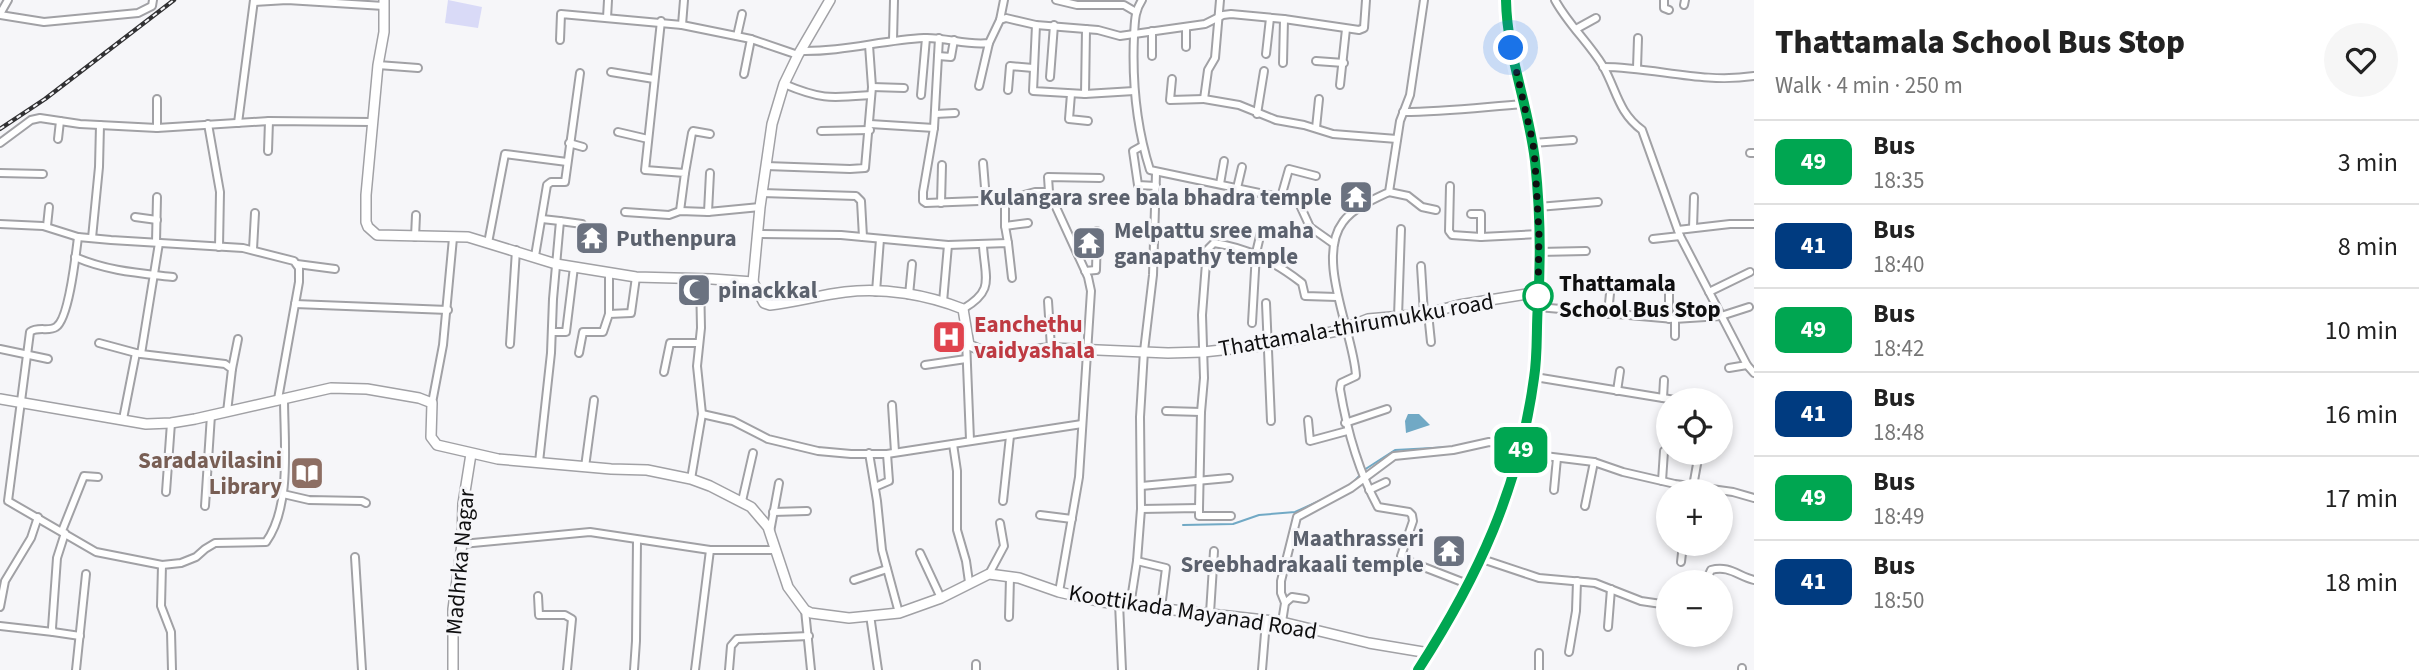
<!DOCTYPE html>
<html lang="en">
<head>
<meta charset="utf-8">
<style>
	body { margin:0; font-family:"Source Sans 3",sans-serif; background:#f6f6f6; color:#222; height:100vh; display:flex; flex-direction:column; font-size:26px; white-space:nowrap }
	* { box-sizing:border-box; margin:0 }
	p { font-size:23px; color:#767676 }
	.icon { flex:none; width:38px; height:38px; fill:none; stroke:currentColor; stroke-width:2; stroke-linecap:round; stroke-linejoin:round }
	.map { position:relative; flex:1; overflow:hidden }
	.drawer { display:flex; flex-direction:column; background:#fff; width:665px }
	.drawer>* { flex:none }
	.badge { padding:0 14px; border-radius:10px; font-size:24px; line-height:46px }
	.fabs { position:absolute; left:1656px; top:388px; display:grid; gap:14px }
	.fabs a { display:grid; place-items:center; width:77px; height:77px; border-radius:50%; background:#fff; box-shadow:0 4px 10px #0003; font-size:35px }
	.you { position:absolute; width:35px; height:35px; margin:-18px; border:5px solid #fff; border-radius:50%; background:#1a73e8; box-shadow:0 0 0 10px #1a73e833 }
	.map>.badge { position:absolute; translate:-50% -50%; box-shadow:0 0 0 4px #fff }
	.round { display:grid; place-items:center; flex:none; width:74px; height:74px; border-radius:37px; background:#f6f6f6 }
	.summary { display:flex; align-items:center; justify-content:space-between; height:119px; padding:0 21px }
	h1 { font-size:33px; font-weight:800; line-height:52px }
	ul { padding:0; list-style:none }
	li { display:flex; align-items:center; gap:21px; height:84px; padding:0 21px; border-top:2px solid #e0e0e0 }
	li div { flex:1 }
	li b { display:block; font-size:26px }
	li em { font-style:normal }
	li .badge { min-width:77px; font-weight:700; text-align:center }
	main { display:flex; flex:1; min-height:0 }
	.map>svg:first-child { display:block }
	.green { fill:#d9daf7 }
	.water { fill:#71a9c5 }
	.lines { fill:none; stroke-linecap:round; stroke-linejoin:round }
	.stream { stroke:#71a9c5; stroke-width:2 }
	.street-casing { stroke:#a1a1a5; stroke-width:10 }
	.secondary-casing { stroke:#a1a1a5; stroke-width:12 }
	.primary-casing { stroke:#d4d4d4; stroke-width:13 }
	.street { stroke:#fff; stroke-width:6 }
	.secondary { stroke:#fff; stroke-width:9 }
	.primary { stroke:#fbe0cc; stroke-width:10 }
	.rail-casing { stroke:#313133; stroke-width:4.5 }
	.rail { stroke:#f6f6f9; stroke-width:2; stroke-dasharray:5; stroke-linecap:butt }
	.line-casing { stroke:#fff; stroke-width:16 }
	.line { stroke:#00a651; stroke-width:10 }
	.walk { stroke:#0f0f10; stroke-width:7; stroke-dasharray:0 12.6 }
	.stop-dot { fill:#fff; stroke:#00a651; stroke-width:3.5 }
	.labels { text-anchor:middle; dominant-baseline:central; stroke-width:6; stroke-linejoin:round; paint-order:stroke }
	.worship-label { font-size:23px; font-weight:bold; fill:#5b616d; stroke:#f6f6f9; text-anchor:start }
	.stop-label { font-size:23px; font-weight:bold; fill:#0f0f10; stroke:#f6f6f9; text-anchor:start }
	.health-label { font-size:23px; font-weight:bold; fill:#be3a42; stroke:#f6f6f9; text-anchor:start }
	.street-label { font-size:23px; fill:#0f0f10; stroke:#f6f6f9 }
	.education-label { font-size:23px; font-weight:bold; fill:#785e54; stroke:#f6f6f9; text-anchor:end }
</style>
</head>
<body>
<main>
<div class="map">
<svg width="1754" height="670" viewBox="0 0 1754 670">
	<rect width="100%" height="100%" fill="#f6f6f9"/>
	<polygon class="green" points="448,0 482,7 478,28 445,23"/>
	<polygon class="water" points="1408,414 1419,414 1430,425 1406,433 1405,421"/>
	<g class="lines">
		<g class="stream">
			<polyline points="1463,445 1481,441"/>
			<polyline points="1364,470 1395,450 1451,447"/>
			<polyline points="1351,485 1361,474"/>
			<polyline points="1183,525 1233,524 1259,515 1295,512 1328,497"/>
		</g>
		<g class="street-casing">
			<g id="street">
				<polyline points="1056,0 1077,5 1124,5 1136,12"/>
				<path d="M1142,0C1134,12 1135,23 1134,36C1132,82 1136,126 1150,170L1298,201L1310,227L1334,244"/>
				<polyline points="1220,0 1215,58 1208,70 1204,99 1239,105 1276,120 1304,125 1333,134 1397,139"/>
				<path d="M1424,0L1410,95L1400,121L1389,192C1374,199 1353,208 1343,222C1315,259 1354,334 1356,376L1341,383L1340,389C1347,431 1358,470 1378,507L1409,512L1412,515L1413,521L1401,556L1403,559L1470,585"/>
				<path d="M1555,0C1568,24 1589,43 1603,66C1617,91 1618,112 1642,130L1680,236L1747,365L1754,373"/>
				<polyline points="1664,0 1664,8 1669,10"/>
				<polyline points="254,2 287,0 384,6"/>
				<polyline points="1684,5 1685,0"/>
				<polyline points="0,14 8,0"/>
				<polyline points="0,15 44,22 138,13 152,6 153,0"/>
				<polyline points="607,18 608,0"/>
				<polyline points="1000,20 1004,0"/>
				<polyline points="661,21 645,170 685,173 680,211"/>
				<polyline points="682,25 684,0"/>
				<polyline points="1036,25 1033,91 1085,94 1134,91"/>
				<polyline points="1186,27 1186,47"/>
				<polyline points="1576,29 1596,18"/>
				<polyline points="737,36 742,14"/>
				<polyline points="939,38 934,128 923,192 923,201 926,203 1005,200 1035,192 1049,192 1088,277 1091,291 1079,477 1059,592"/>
				<polyline points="560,40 561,14 682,25 751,39 798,55"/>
				<polyline points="893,40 894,0"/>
				<path d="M800,51C843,52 882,40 924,38C946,37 967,46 989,43L1000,20L1006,18L1036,25L1098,30L1120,36L1205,24L1223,15L1231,14L1284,19L1359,30L1364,28L1366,0"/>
				<polyline points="1266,54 1270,18"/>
				<polyline points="938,56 951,57 954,40"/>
				<polyline points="1152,56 1152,31"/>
				<polyline points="1316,61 1344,63"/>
				<polyline points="1283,63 1284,19"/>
				<polyline points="378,65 418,68"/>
				<path d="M1603,67C1655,67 1701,84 1754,76"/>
				<polyline points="1637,68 1638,38"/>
				<polyline points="611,72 654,79"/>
				<polyline points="744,74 751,39"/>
				<polyline points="1050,77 1054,25"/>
				<polyline points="1172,79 1170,100 1204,99"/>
				<path d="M784,84C822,100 831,98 871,95"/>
				<polyline points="1340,85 1346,29"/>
				<polyline points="979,86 989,43"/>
				<polyline points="872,87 904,88"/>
				<polyline points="1008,90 1010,66 1033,68"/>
				<polyline points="1071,94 1069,119 1088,121"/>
				<polyline points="1085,94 1086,29"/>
				<polyline points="921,95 926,38"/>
				<path d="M1403,112C1444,112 1483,107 1524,104"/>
				<polyline points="935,114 955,113"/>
				<polyline points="1257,114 1264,71"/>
				<polyline points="238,123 254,0"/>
				<polyline points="208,124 220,192 219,247"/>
				<polyline points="870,124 934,128"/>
				<polyline points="157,128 157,99"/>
				<polyline points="1316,128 1319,99"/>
				<polyline points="821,131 870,130"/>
				<polyline points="618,132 648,139"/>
				<polyline points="58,139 60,121"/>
				<polyline points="0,143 31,120 40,118 80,124 157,128 269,121 372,122"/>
				<polyline points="569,143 583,147"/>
				<polyline points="1533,143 1573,140"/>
				<polyline points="1142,146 1133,151 1138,185 1156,186"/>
				<polyline points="268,151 269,121"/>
				<polyline points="1750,153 1754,153"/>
				<polyline points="983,163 986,200"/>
				<polyline points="766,166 850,169 865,168 872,87 869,45"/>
				<polyline points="0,173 43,174"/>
				<polyline points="685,173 692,133 693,131 710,134"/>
				<polyline points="1220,184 1224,161"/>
				<polyline points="1450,186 1449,231 1452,235 1481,237 1539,234"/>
				<polyline points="1237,188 1242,167"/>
				<polyline points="1049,192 1048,177 1100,178"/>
				<polyline points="1389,192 1408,196 1422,207 1436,210"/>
				<polyline points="762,193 856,196 861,201 863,237"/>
				<polyline points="1281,197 1289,169 1316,176"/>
				<polyline points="1005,200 1005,226 1008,243"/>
				<polyline points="941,203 942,165"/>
				<polyline points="1538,207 1598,202"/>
				<polyline points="625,212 669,215 680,211 708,212 760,207"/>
				<polyline points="708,212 710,173"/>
				<polyline points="1471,214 1481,214 1481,237"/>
				<polyline points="135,217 157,220"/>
				<polyline points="542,219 560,221"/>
				<polyline points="0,224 43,226 78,237 111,240 243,248 294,261 299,268 299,282 278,399"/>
				<polyline points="47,226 49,207"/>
				<polyline points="1005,226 1028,223"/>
				<polyline points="1693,228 1694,197"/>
				<polyline points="1678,230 1730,224 1754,224"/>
				<polyline points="757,234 841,235 948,245 1008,243 1012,278"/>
				<path d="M78,237C76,253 69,319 56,327C49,332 38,326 30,332L8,501L96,552L162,565"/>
				<polyline points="415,237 416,215"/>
				<polyline points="92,238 99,167 100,125"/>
				<polyline points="1653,239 1680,236"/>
				<polyline points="156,242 157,197"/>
				<polyline points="488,243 505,154 567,162"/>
				<polyline points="253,249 255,213"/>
				<polyline points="1539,252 1586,251"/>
				<polyline points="535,256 547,185 551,182 565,182 580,73"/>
				<path d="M75,257C107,271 138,273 173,277"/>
				<polyline points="297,264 335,269"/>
				<polyline points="1421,266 1424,314"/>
				<polyline points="1085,271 1096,270 1097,231"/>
				<polyline points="609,273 609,314"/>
				<polyline points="876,292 880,239"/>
				<polyline points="1709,292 1750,272"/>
				<polyline points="909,295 912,264"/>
				<polyline points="1048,301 1051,348"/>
				<polyline points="943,302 948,245"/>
				<polyline points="1266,303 1271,421"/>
				<polyline points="295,304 448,310"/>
				<polyline points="1538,307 1674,319 1721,316 1749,307"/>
				<path d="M963,309C995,290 985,279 983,246"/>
				<polyline points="1428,313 1431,342"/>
				<polyline points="1608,314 1611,283"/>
				<polyline points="1398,317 1401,229"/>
				<polyline points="1669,319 1669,293"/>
				<polyline points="1252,323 1256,253 1261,232"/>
				<polyline points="553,332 566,332 574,267"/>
				<polyline points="1675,336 1675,319"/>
				<polyline points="966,340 970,440"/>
				<polyline points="99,343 136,353"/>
				<polyline points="510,344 516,250"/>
				<polyline points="0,349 48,359"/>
				<polyline points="579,353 583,332 603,332 609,314 631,313 636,277"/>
				<polyline points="141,354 225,364 232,369 227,412"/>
				<polyline points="925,365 966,359"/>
				<polyline points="1729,368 1747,365"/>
				<polyline points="232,369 238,339"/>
				<polyline points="664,372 670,343 699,343"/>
				<polyline points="1535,377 1681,401"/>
				<polyline points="1617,391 1620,371"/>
				<polyline points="1663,398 1664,380"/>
				<polyline points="432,403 443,345 453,238"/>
				<polyline points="892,405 895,452"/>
				<polyline points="1166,411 1201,412"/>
				<polyline points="702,414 733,421 768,439 818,451 851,454 887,454 1082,424"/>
				<polyline points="123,419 136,353 141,354 159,243"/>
				<polyline points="1308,420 1310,441 1347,431"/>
				<polyline points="1345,423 1387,409"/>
				<polyline points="953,444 957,471 957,530 966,561 969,582"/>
				<polyline points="869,453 877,501 882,550 899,613"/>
				<polyline points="1520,453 1594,462 1623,472 1675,484 1733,492 1754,498"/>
				<polyline points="539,462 551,353 553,299 560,221 582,224"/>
				<polyline points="585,467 594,400"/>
				<polyline points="691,479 702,414 697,366 701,328 700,278"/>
				<polyline points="1662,481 1664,451"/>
				<polyline points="1141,486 1229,478"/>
				<polyline points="875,487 889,481 887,454"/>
				<polyline points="1369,490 1386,482"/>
				<polyline points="1554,490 1557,458"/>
				<polyline points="166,492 171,423"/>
				<polyline points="1692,492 1699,453"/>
				<polyline points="283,494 309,500 362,501 366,503"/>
				<polyline points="742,501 753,453"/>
				<polyline points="1003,501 1010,436"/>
				<polyline points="205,506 211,415"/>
				<polyline points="1585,506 1594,462"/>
				<path d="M1199,508L1201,412L1204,378L1202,315L1207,250L1214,243C1248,248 1275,262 1302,283L1305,296L1337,297"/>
				<polyline points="1141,509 1199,508 1199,516 1231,516"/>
				<polyline points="773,512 807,511"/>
				<polyline points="1040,515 1072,519"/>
				<polyline points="62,531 84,476 98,477"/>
				<polyline points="770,532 779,483"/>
				<polyline points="65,533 57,558 52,628 53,632 80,636"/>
				<polyline points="462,544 590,532 710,550 775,550"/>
				<polyline points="920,553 941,598"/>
				<polyline points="355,557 362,670"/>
				<polyline points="1482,559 1539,578 1595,583 1641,601 1668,605"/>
				<polyline points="1137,561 1166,568 1161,608"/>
				<polyline points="1681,562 1683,544"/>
				<polyline points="989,574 1004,546 1000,523"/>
				<polyline points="854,580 887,569"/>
				<path d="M1705,583L1711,570C1729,565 1738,576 1754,580"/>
				<polyline points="538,596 539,615 565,615 572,619 567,670"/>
				<polyline points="1119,603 1122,670"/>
				<polyline points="1285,603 1292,597 1305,599"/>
				<polyline points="1130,606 1137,561 1141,509 1140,417 1144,351 1153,275 1156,173"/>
				<polyline points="0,607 5,581 31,538 38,517"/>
				<polyline points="805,610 811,670"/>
				<polyline points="1210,613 1214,551"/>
				<polyline points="870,615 878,670"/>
				<polyline points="1009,617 1010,577"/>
				<polyline points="1282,622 1285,603 1281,593 1281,581 1297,517 1351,488 1394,456 1453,450 1489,442 1522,446"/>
				<polyline points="0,626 53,632"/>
				<polyline points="1608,627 1611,589"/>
				<polyline points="1569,652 1576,611 1577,581"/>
				<polyline points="1539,653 1539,670"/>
				<polyline points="76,670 86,574"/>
				<path d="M172,670L171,632L161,606L162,565L181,563L196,557L205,549L215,543L266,542C292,506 284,441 284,398"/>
				<polyline points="634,670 636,641 637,540"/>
				<polyline points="695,670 710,550"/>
				<polyline points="729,670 731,646 737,639 809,636"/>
				<polyline points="976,670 976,664"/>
				<polyline points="1262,670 1266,621"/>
				<polyline points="1742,670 1742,668"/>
			</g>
		</g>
		<g class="secondary-casing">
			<g id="secondary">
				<path d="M384,0V32L378,65L366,195V222L368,227L377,235L468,237L556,264L636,277L712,279L753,282L764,303L770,305C796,302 820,295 845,292C884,287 928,295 963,309L969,345L985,352H1012L1051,348L1168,353L1203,352L1268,345L1337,331L1368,319L1424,314L1459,305L1539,292"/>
				<polyline points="753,282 760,207 772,124 784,84 798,55 830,0"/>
				<polyline points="0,399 146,424 171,423 195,419 331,388 367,389 419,398 432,403 431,437 437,445 498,459 611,469 647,470 691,479 710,486 751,507 768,527 788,587 805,610 811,613 849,618 899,613 941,598 989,574 1019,578 1059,592 1102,602 1282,622 1369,643 1429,653"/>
				<polyline points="453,670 453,609 462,544 463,504 471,454"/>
			</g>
		</g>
		<g class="primary-casing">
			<path id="primary" d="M1418,670C1478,577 1520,489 1534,378C1538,353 1536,329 1538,304C1540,261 1541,215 1536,172C1529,114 1508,59 1506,0"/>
		</g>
		<use href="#street" class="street"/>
		<use href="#secondary" class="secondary"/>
		<use href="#primary" class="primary"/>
		<g class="rail-casing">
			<polyline id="rail" points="0,129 45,99 174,0"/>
		</g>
		<use href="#rail" class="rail"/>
	</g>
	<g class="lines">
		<g class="line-casing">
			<path id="line" d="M1418,670C1478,577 1519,489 1534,378C1538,353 1536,329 1538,304C1541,257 1540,208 1535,161C1529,107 1507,56 1506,0"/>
		</g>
		<use href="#line" class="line"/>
		<polyline class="walk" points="1511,48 1533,143 1535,162 1539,234 1538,296"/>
	</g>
	<defs>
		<g id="temple-square" transform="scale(1.75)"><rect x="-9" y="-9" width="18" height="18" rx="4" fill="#6b7280" stroke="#f6f6f9"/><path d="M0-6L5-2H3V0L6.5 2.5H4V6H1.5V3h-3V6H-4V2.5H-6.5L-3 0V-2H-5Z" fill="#fff"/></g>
		<g id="mosque-square" transform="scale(1.75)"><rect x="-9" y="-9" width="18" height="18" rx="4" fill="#6b7280" stroke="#f6f6f9"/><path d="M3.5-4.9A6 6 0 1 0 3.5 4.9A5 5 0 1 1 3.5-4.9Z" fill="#fff"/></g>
		<g id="hospital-square" transform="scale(1.75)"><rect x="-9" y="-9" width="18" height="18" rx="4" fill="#e0444e" stroke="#f6f6f9"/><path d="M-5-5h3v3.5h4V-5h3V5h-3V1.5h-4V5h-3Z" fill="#fff"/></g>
		<g id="library-square" transform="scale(1.75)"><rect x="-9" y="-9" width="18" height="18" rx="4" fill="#8d6e63" stroke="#f6f6f9"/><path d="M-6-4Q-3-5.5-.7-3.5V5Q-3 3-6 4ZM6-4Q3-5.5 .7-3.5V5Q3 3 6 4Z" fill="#fff"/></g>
	</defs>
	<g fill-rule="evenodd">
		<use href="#temple-square" x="1356" y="197"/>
		<use href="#temple-square" x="592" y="238"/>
		<use href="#temple-square" x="1089" y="243"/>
		<use href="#mosque-square" x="694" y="290"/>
		<use href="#hospital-square" x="949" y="337"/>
		<use href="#library-square" x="307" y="473"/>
		<use href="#temple-square" x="1449" y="551"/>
	</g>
	<circle class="stop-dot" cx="1538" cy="296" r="14"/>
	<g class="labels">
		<g class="worship-label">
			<text x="1332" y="197" text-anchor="end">Kulangara sree bala bhadra temple</text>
			<text x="1114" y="230">Melpattu sree maha<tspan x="1114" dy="26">ganapathy temple</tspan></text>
			<text x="616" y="238">Puthenpura</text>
			<text x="718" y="290">pinackkal</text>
			<text x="1424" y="538" text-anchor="end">Maathrasseri<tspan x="1424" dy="26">Sreebhadrakaali temple</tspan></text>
		</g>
		<g class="stop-label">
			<text x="1559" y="283">Thattamala<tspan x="1559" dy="26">School Bus Stop</tspan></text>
		</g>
		<g class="health-label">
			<text x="974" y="324">Eanchethu<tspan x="974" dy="26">vaidyashala</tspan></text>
		</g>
		<g class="street-label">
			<text transform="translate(1356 325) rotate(-10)">Thattamala-thirumukku road</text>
			<text transform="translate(460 562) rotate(-85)">Madhrka Nagar</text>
			<text transform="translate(1193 612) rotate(9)">Koottikada Mayanad Road</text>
		</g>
		<g class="education-label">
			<text x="282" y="460">Saradavilasini<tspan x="282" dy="26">Library</tspan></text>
		</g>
	</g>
</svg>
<div class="fabs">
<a><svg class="icon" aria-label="locate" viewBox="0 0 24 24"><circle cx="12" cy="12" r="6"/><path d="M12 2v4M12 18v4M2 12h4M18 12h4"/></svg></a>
<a>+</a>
<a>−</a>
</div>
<div class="you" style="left:1511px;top:48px"></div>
<b class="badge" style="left:1521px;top:450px;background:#00a651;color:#fff">49</b>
</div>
<section class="drawer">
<div class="summary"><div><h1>Thattamala School Bus Stop</h1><p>Walk · 4 min · 250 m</p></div><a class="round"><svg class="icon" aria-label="heart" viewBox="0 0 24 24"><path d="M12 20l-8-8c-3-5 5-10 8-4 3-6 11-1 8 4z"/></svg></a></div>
<ul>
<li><span class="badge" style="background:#00a651;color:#fff">49</span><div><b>Bus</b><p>18:35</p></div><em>3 min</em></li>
<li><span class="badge" style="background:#003b80;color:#fff">41</span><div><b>Bus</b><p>18:40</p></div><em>8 min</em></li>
<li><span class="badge" style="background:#00a651;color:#fff">49</span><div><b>Bus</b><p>18:42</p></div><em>10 min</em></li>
<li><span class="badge" style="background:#003b80;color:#fff">41</span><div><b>Bus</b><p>18:48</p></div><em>16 min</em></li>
<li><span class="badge" style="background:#00a651;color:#fff">49</span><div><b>Bus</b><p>18:49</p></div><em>17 min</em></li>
<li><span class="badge" style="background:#003b80;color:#fff">41</span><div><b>Bus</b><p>18:50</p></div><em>18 min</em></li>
</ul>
</section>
</main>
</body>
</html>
